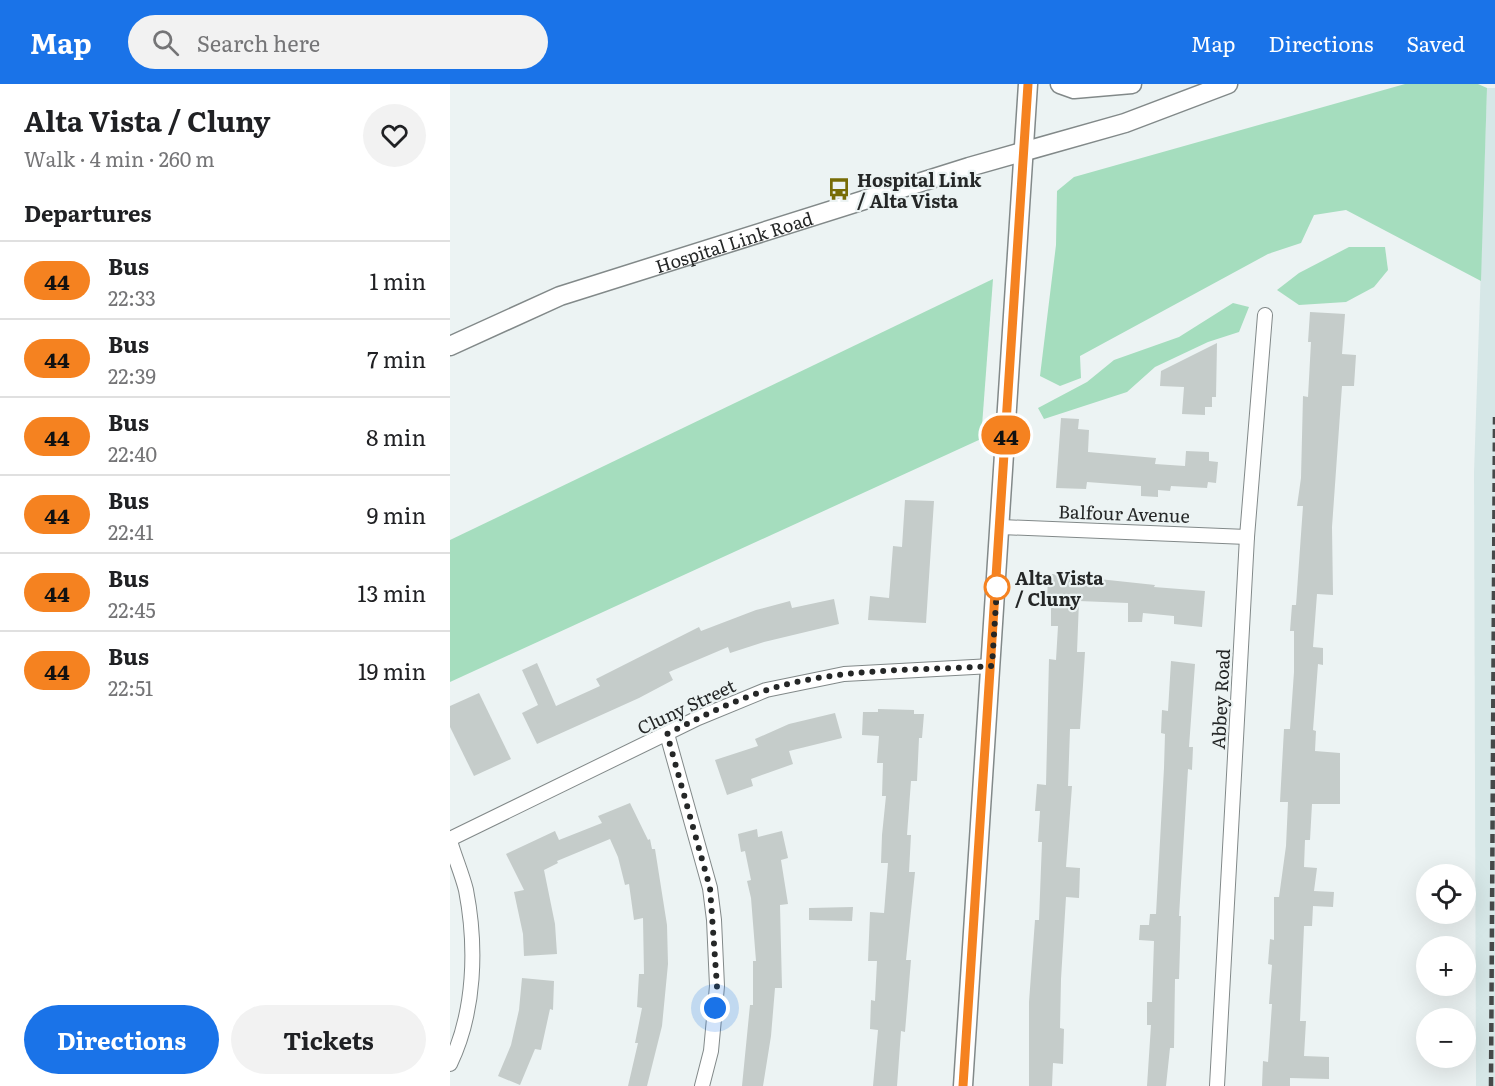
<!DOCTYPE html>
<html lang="en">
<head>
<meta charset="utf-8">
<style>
	body { margin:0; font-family:Literata,serif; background:#f2f2f2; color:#202124; height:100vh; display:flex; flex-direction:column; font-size:22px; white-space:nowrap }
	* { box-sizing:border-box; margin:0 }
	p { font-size:20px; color:#757577 }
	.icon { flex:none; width:33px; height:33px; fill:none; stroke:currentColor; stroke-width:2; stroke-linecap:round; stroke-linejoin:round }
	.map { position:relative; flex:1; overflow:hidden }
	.details { display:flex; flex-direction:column; background:#fff; width:450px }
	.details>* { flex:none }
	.badge { padding:0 12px; border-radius:20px; font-size:21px; line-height:39px }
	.controls { position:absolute; left:966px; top:780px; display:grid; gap:12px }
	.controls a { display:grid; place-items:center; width:60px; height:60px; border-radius:50%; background:#fff; box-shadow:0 6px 24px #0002; font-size:30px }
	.you { position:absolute; width:30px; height:30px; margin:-15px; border:4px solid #fff; border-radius:50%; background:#1a73e8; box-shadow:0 0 0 9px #1a73e833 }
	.map>.badge { position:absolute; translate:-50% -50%; box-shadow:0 0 0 3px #fff }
	h2 { padding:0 24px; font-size:22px; line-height:54px }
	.round { display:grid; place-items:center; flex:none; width:63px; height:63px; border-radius:32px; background:#f2f2f2 }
	.overview { display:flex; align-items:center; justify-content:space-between; height:102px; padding:0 24px }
	h1 { font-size:28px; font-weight:700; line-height:45px }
	.action { display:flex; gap:12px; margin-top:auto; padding:12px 24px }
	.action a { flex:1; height:69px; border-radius:36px; background:#1a73e8; color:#fff; font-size:24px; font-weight:700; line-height:69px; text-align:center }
	.action a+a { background:#f2f2f2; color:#202124 }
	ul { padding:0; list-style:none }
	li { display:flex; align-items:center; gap:18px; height:78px; padding:0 24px; border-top:2px solid #e0e0e0 }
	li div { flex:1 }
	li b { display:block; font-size:22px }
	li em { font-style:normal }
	li .badge { min-width:66px; font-weight:700; text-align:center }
	header { display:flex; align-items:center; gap:36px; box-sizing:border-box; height:84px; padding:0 30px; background:#1a73e8; color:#fff }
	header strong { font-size:28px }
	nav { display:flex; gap:33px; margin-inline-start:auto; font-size:21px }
	.search { width:420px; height:54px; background:#f2f2f2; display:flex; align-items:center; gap:15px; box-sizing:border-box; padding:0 21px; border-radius:33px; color:#757577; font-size:22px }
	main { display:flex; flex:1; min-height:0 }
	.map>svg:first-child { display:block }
	.built { fill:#d6e7e7 }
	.green { fill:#a5ddbe }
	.building { fill:#c5ccca }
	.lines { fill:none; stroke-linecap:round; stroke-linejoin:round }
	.minor-casing { stroke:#828989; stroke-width:16 }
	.tertiary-casing { stroke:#828989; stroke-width:21 }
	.minor { stroke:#fff; stroke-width:14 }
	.tertiary { stroke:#fff; stroke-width:18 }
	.rail { stroke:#464949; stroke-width:4.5; stroke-dasharray:9 4.5; stroke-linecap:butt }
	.line-casing { stroke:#fff; stroke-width:14 }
	.line { stroke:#f58220; stroke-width:9 }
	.walk { stroke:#252727; stroke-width:6; stroke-dasharray:0 10.8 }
	.stop-dot { fill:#fff; stroke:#f58220; stroke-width:3 }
	.labels { text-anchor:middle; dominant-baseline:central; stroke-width:4.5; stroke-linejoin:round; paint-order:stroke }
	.poi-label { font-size:18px; font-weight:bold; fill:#252727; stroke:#ecf3f3; text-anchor:start }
	.street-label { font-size:18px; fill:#252727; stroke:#ecf3f3 }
	.stop-label { font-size:18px; font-weight:bold; fill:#252727; stroke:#ecf3f3; text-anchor:start }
</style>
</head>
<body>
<header>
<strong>Map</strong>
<div class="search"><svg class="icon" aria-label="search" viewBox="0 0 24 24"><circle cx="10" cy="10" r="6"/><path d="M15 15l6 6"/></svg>Search here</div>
<nav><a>Map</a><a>Directions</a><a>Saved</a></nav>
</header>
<main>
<section class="details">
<div class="overview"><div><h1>Alta Vista / Cluny</h1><p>Walk · 4 min · 260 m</p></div><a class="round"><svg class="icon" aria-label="heart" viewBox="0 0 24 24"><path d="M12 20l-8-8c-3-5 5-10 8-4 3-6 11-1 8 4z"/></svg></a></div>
<h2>Departures</h2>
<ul>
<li><span class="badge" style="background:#f58220;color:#111">44</span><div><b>Bus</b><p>22:33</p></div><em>1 min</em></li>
<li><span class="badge" style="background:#f58220;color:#111">44</span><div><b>Bus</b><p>22:39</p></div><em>7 min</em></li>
<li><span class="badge" style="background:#f58220;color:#111">44</span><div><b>Bus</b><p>22:40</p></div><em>8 min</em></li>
<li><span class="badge" style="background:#f58220;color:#111">44</span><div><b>Bus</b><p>22:41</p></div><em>9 min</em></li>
<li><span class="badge" style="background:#f58220;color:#111">44</span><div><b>Bus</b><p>22:45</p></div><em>13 min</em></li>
<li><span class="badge" style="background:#f58220;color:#111">44</span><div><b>Bus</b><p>22:51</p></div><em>19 min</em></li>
</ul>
<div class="action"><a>Directions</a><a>Tickets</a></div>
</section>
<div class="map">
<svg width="1045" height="1002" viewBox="0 0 1045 1002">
	<rect width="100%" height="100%" fill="#ecf3f3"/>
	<polygon class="built" points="1037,4 1045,4 1045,1002 1026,1002 1024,389"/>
	<g class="green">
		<polygon points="955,0 1028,0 1037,4 1031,197 896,126 864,131 851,159 818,170 630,272 631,294 610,302 590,292 606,161 607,107 624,93"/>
		<polygon points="899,163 935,163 938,186 924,203 896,218 849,221 827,206 849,189"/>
		<polygon points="543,195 531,355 0,598 0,456"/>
		<polygon points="783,219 799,223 789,248 758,258 705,283 677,308 594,335 588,324 637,298 664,276 729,253"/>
	</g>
	<g class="building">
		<polygon points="860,228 895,230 892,270 906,271 904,302 892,302 882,443 883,511 867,510 863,563 873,564 873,581 868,580 863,646 866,647 865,667 890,669 890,720 862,720 860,756 855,756 854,783 867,784 864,807 884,808 883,823 863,822 862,842 854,842 850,937 856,937 854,972 879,973 879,995 840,994 840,1002 812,1002 813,977 818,978 822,920 819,920 822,881 818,880 820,855 824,856 824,813 829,813 836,762 838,718 830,718 834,645 840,645 844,588 844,547 840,547 842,521 846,521 853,422 847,422 851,394 853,312 858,313 861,258 858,258"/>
		<polygon points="767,259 766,313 762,313 762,323 755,323 755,331 732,330 734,303 710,302 711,287"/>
		<polygon points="611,334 629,335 628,345 639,346 638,368 706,374 705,380 735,382 736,367 759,368 759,377 768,378 766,399 758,398 757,404 721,402 720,407 708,406 708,413 691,412 691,402 637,398 636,405 606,404"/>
		<polygon points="455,416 484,417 476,539 418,536 420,512 439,514 443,462 452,463"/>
		<polygon points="602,490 705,501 704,503 755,507 752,543 724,540 724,532 693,529 692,538 678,538 678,519 629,517 627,568 635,568 633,601 630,645 620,645 618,702 622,702 616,783 630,784 629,814 616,813 611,895 610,944 614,945 613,980 603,979 602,1002 579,1002 579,918 585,836 589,836 592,758 588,758 590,727 585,727 587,700 596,701 599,575 606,576 608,542 601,542 601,516 597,516 598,494 601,495"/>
		<polygon points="384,515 389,540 314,558 280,569 278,563 219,588 223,596 189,614 87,660 72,629 88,621 72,586 87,579 106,622 150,602 146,595 249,543 251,547 306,526 340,517 342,524"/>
		<polygon points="721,577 745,580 739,663 743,663 742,686 738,685 729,832 731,832 729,895 725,895 724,964 720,964 716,1002 697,1002 701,941 697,941 697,918 702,918 704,857 689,856 690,841 699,841 700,830 706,830 714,684 715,650 711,649 712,626 718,627"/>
		<polygon points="29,609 61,675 24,692 0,643 0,622"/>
		<polygon points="428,625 464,626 464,630 474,630 472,654 469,654 467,697 461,697 457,751 461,751 459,788 465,788 456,876 461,876 455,948 451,947 447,1002 423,1002 428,946 420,945 421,916 425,917 427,877 418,877 420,828 434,829 438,779 431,779 432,751 436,712 432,712 433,679 427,679 429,652 412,651 413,628 428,628"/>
		<polygon points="385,629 392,654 339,667 343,680 301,695 303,702 277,711 265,676 308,662 305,655 339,640"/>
		<polygon points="180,719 198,756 200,755 202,765 205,765 217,841 218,880 212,942 197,1002 178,1002 188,959 185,959 192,924 187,923 189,890 194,890 193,834 184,836 179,800 175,801 168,773 160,755 107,777 108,779 94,786 105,840 107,870 74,872 73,850 64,808 74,806 56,770 105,747 109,756 152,739 148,732"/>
		<polygon points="307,745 308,753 332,747 338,774 331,776 338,820 330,821 332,904 325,904 321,952 313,1002 292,1002 300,921 303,921 303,877 306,877 301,814 297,797 301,796 295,767 291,768 288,750"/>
		<polygon points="403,823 402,837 359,836 359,824"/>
		<polygon points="72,894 104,897 103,926 100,925 91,966 85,965 70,1001 48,992 61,961 69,926"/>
	</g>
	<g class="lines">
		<g class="minor-casing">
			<g id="minor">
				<polyline points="551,443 797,453"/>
				<polyline points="217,650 260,804 264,836 267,902 261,967 252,1002"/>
				<polyline points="0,755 248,634 316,606 394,590 542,582"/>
				<path d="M0,757C5,774 12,790 16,806C27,863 25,928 0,980"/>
				<polyline points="767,1002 797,453 815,231"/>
			</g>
		</g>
		<g class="tertiary-casing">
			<g id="tertiary">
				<polyline points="610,0 624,5 682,0"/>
				<path id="s1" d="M0,262L110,212L519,83L675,39L778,0"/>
				<polyline points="513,1002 578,0"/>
			</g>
		</g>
		<use href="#minor" class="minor"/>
		<use href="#tertiary" class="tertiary"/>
		<polyline class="rail" points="1041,1002 1045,333"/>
	</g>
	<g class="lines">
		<g class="line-casing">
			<polyline id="line" points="513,1002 578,0"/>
		</g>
		<use href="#line" class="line"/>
		<path class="walk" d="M265,924L267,902L260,804L217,650C249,634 280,618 314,607C386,583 467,587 542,582L547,503"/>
	</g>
	<defs>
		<g id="bus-bare" transform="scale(1.8)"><path d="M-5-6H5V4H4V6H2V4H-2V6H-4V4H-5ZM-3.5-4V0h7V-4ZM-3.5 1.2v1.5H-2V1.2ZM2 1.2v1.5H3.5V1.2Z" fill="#776c06" stroke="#ecf3f3" stroke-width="2.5" paint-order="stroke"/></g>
	</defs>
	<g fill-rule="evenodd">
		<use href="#bus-bare" x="389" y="105"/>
	</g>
	<circle class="stop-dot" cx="547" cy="503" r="12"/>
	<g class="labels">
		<g class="poi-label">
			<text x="407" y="95">Hospital Link<tspan x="407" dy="21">/ Alta Vista</tspan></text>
		</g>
		<g class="street-label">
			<text stroke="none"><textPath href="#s1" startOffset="303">Hospital Link Road</textPath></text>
			<text transform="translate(674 429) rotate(2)">Balfour Avenue</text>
			<text transform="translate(770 615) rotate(-87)">Abbey Road</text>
			<text transform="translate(236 622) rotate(-25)">Cluny Street</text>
		</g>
		<g class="stop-label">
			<text x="565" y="493">Alta Vista<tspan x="565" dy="21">/ Cluny</tspan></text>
		</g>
	</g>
</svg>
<div class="controls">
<a><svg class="icon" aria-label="locate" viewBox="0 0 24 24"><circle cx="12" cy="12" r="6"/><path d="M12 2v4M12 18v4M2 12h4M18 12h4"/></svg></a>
<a>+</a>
<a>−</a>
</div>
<div class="you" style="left:265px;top:924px"></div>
<b class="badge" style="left:556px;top:351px;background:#f58220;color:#111">44</b>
</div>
</main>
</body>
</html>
